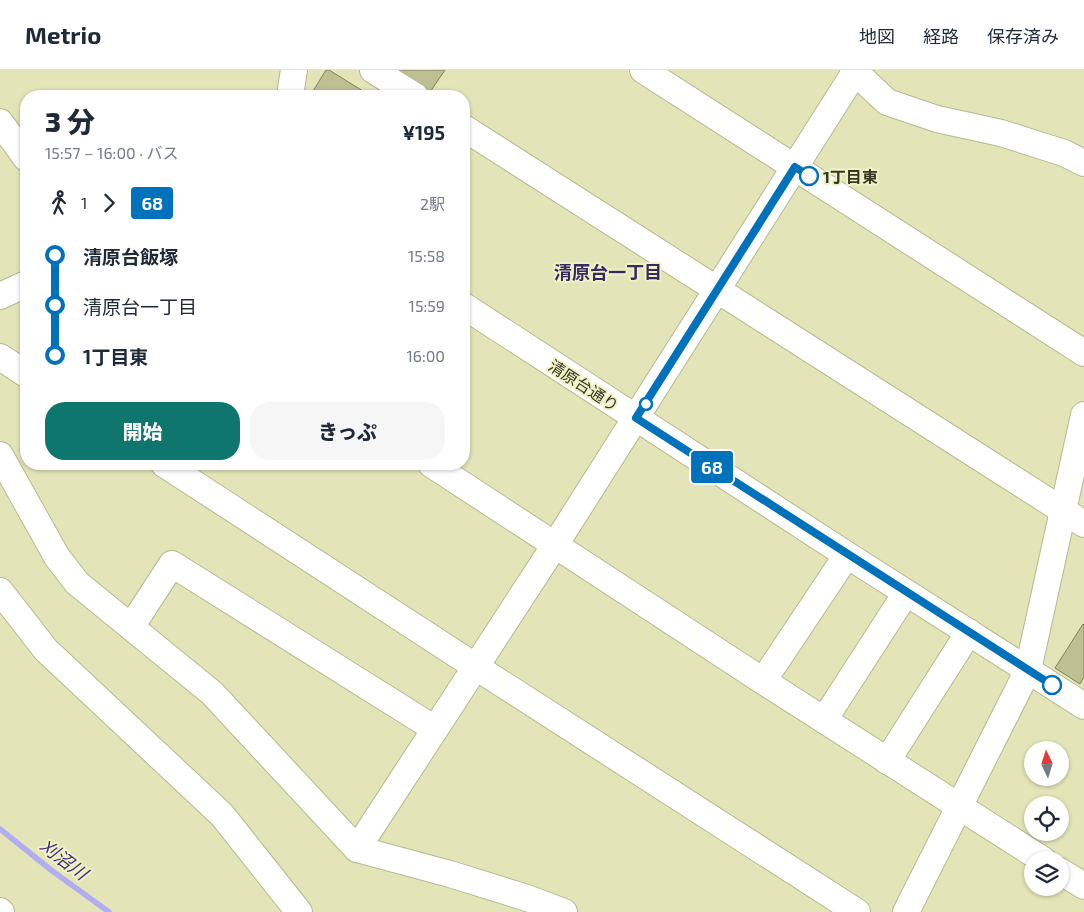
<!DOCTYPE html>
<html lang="ja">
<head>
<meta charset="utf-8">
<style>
	body { margin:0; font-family:"Exo 2","Noto Sans JP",sans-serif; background:#f6f6f7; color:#1f2937; height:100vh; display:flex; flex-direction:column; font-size:19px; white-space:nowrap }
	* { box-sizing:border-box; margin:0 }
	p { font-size:16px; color:#747a83 }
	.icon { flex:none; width:28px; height:28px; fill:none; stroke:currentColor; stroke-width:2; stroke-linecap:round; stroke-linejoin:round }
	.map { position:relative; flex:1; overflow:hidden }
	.drawer { position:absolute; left:20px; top:20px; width:450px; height:380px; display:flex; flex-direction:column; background:#fff; border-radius:20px; box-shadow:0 1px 4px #0004 }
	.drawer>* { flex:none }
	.badge { padding:0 10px; border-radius:4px; font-size:18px; line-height:32px }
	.needle { width:32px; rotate:356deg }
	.buttons { position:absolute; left:1024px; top:671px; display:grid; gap:10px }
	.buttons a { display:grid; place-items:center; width:45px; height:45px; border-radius:50%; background:#fff; box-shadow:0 1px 4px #0004; font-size:25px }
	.map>.badge { position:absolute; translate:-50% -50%; box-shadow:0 0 0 2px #fff }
	.legs { display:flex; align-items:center; gap:8px; height:55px; padding:0 25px; font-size:16px }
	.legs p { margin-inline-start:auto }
	.headline { display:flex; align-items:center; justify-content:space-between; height:85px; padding:0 25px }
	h1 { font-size:28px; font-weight:800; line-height:38px }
	.action { display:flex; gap:10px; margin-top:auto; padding:10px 25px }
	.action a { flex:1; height:58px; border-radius:20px; background:#0f766e; color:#fff; font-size:20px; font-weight:800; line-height:58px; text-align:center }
	.action a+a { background:#f6f6f7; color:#1f2937 }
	ul { padding:0 25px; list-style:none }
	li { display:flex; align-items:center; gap:18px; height:50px; font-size:19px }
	li i { display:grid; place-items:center; width:8px; height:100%; margin:0 6px; background:currentColor }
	li i::after { content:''; width:12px; height:12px; margin:-6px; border:4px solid; border-radius:50%; background:#fff }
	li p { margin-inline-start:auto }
	li:first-child i { background:linear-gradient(#0000 50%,currentColor 0) }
	li:last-child i { background:linear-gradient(currentColor 50%,#0000 0) }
	header { display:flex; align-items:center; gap:30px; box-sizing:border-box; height:70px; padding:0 25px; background:#fff; border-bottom:1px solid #e0e1e3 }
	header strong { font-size:24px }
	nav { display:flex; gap:28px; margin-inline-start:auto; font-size:18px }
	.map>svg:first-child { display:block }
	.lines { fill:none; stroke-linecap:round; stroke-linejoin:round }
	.stream { stroke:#b2acf0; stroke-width:5.5 }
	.building { fill:#bfbf94; stroke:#828259 }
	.minor-casing { stroke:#b7b88d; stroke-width:28 }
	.minor { stroke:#fff; stroke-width:26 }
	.line-1-casing { stroke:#fff; stroke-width:11 }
	.line-1 { stroke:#0072bc; stroke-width:8 }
	.stop-1-dot { fill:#fff; stroke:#0072bc; stroke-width:2.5 }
	.labels { text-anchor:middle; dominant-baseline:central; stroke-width:4; stroke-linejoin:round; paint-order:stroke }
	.stop-label { font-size:16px; font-weight:bold; fill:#373725; stroke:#f0f1c4; text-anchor:start }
	.street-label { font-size:16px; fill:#373725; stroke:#f0f1c4 }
	.neighbourhood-label { font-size:18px; font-weight:bold; fill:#352a65; stroke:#f0f1c4 }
	.water-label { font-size:18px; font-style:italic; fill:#3f2f7d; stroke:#f0f1c4 }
</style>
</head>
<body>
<header>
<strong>Metrio</strong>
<nav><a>地図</a><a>経路</a><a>保存済み</a></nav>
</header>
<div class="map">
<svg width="1084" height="842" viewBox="0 0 1084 842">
	<rect width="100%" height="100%" fill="#e3e4b7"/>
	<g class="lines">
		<polyline class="stream" points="0,759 51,800 109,842"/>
	</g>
	<g class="building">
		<polygon points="326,0 329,0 371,26 310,26"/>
		<polygon points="392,0 445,0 428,25"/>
		<polygon points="1083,554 1084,555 1084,607 1080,614 1055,598"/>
	</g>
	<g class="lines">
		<g class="minor-casing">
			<g id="minor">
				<polyline points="373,0 415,26"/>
				<polyline points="643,0 1084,283"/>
				<polyline points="853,0 887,32 937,49 1001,63 1064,83 1084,93"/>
				<polyline points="290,26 294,0"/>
				<polyline points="0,52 26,88"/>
				<polyline points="464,58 1084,454"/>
				<polyline points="0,226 26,214"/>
				<polyline points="464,236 847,485 1084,636"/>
				<polyline points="0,287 26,304"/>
				<polyline points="0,385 57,487 77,513 212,623 357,779 450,804 527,828 564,842"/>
				<polyline points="164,394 476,597 857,842"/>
				<polyline points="431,394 763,611 1043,790"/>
				<polyline points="0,521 46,580 222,745 299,842"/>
				<polyline points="131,557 172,494 435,659"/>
				<polyline points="763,611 847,485"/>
				<polyline points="824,650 906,523"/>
				<polyline points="887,691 969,562"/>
				<polyline points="357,779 555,475 855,2"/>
				<polyline points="1060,801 1084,816"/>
				<polyline points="0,841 1,842"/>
				<polyline points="906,842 1028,600 1084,345"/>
			</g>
		</g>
		<use href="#minor" class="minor"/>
	</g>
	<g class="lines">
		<g class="line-1-casing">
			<polyline id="line-1" points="809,106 795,97 636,348 1052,615"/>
		</g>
		<use href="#line-1" class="line-1"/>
	</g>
	<g class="stop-1-dot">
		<circle cx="809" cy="106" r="9"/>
		<circle cx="646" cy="334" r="6"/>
		<circle cx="1052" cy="615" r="9"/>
	</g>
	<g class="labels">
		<g class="stop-label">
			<text x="823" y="106">1丁目東</text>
		</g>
		<g class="street-label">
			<text transform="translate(584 315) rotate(33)">清原台通り</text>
		</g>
		<g class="neighbourhood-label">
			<text x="608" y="202">清原台一丁目</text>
		</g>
		<g class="water-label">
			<text transform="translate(64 789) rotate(37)">刈沼川</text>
		</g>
	</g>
</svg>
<div class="buttons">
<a><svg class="needle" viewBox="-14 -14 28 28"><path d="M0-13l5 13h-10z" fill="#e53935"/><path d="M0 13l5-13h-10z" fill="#747a83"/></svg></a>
<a><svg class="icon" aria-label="locate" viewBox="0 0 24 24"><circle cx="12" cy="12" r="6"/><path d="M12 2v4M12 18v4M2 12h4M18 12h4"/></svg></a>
<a><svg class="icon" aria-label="layers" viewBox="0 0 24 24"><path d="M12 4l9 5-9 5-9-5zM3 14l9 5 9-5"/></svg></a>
</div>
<b class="badge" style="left:712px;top:397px;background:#0072bc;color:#fff">68</b>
<section class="drawer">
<div class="headline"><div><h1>3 分</h1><p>15:57 – 16:00 · バス</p></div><b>¥195</b></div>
<div class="legs"><svg class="icon" aria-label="walk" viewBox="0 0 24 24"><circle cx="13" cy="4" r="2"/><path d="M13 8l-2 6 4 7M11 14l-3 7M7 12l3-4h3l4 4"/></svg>1<svg class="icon" aria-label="forward" viewBox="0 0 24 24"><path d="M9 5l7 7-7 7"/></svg><b class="badge" style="background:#0072bc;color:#fff">68</b><p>2駅</p></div>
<ul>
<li><i style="color:#0072bc"></i><b>清原台飯塚</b><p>15:58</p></li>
<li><i style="color:#0072bc"></i><span>清原台一丁目</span><p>15:59</p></li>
<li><i style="color:#0072bc"></i><b>1丁目東</b><p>16:00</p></li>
</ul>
<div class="action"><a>開始</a><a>きっぷ</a></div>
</section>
</div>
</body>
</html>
